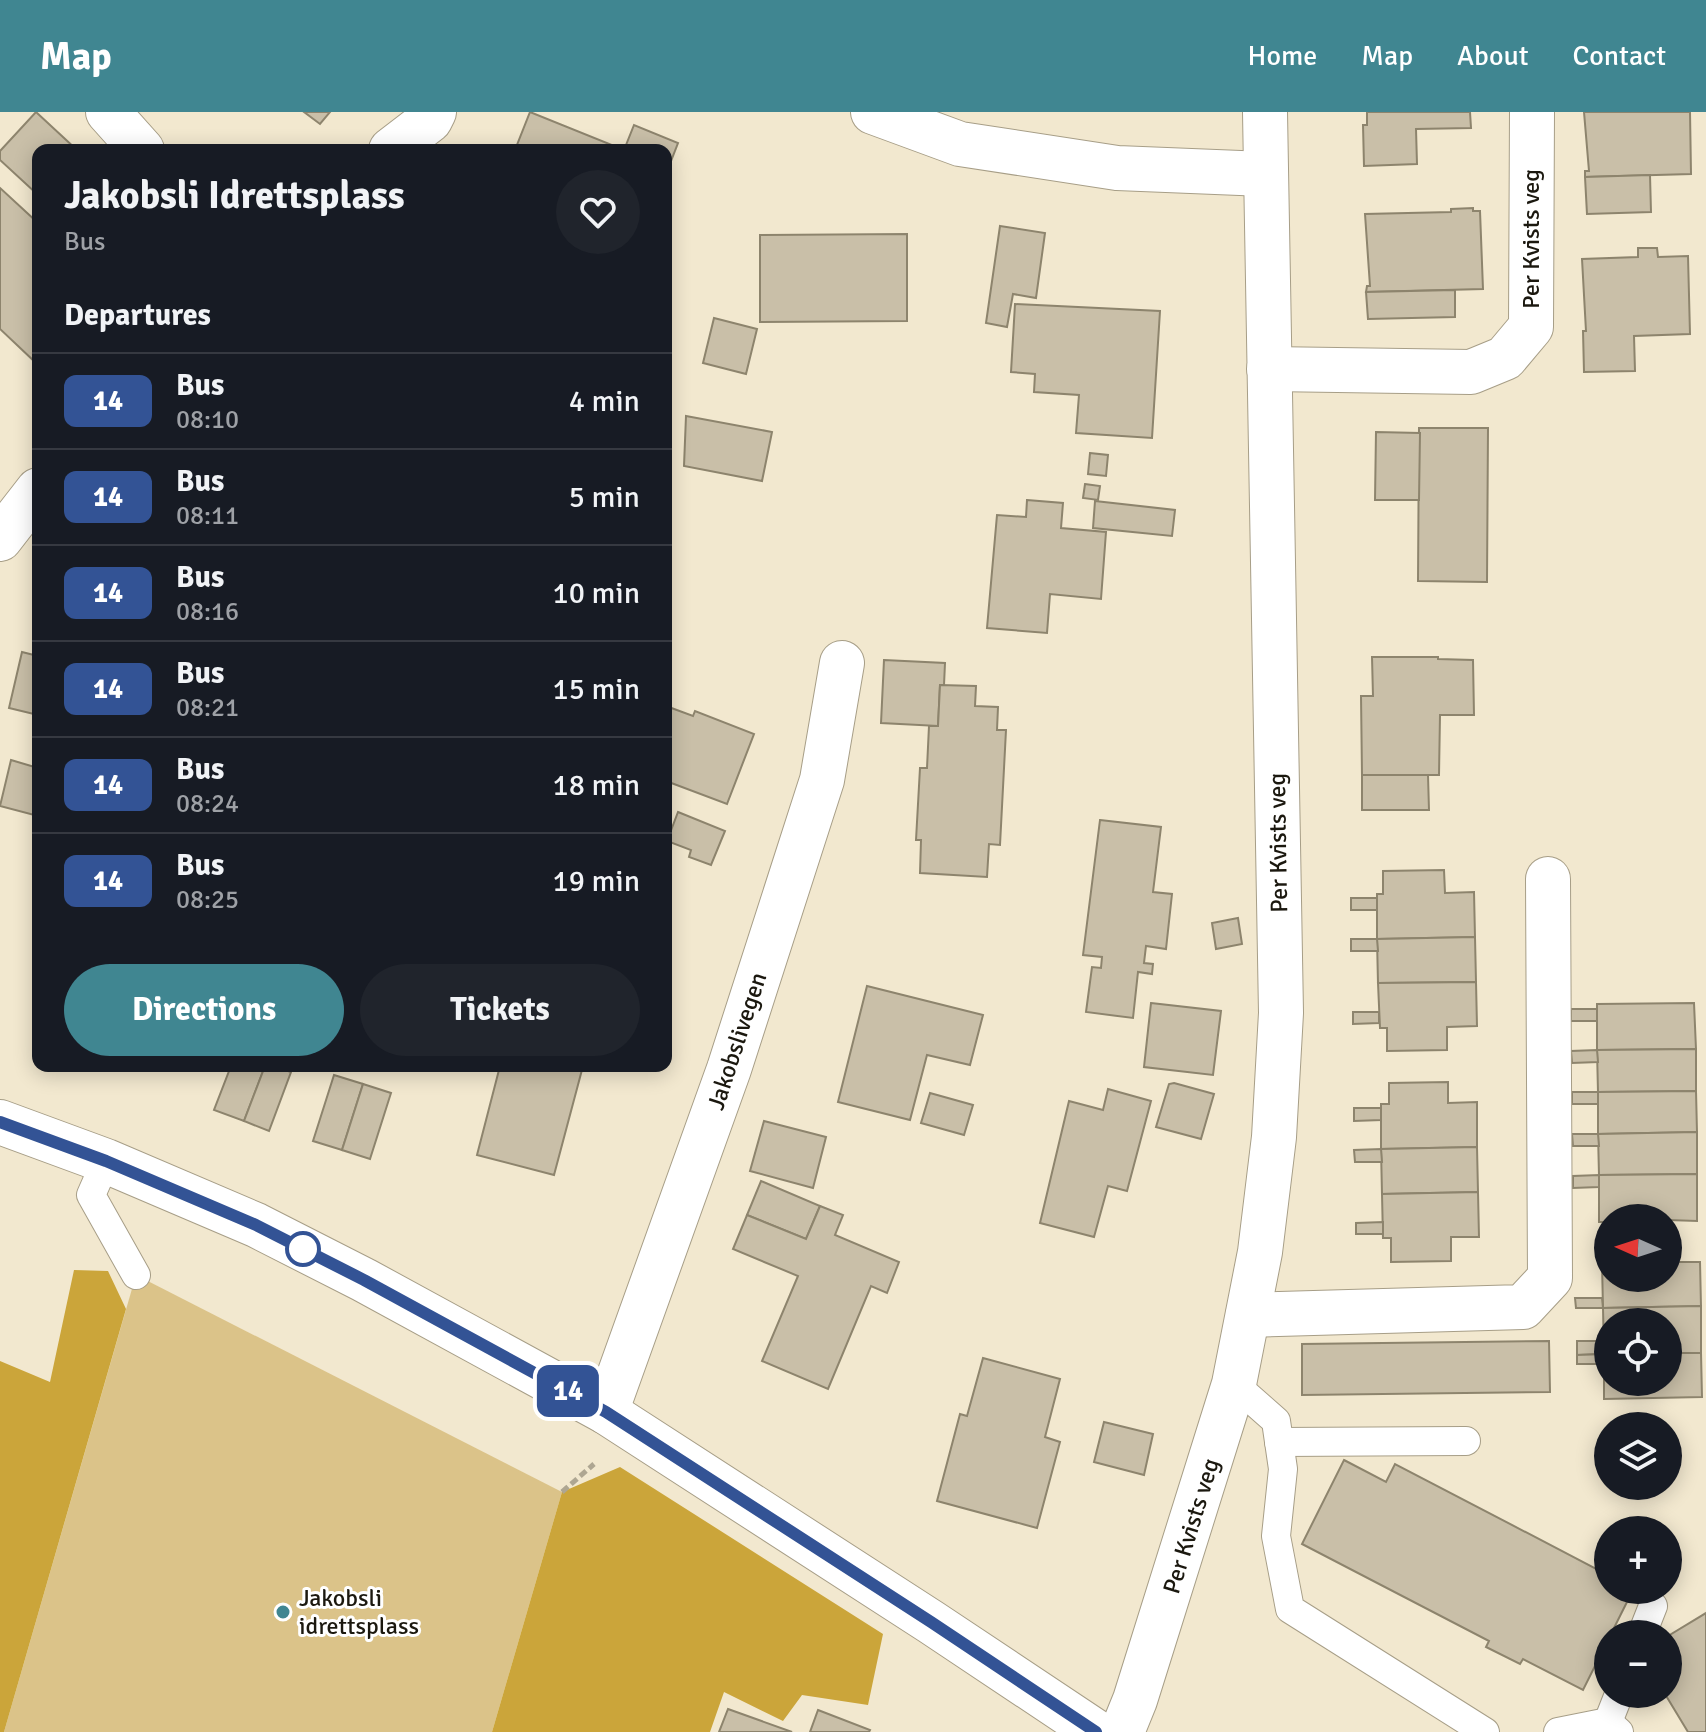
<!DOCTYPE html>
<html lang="en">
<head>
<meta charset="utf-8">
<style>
	body { margin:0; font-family:Signika,sans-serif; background:#20242c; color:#f1f3f6; height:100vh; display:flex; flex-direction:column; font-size:30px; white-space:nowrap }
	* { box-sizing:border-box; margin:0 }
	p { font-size:26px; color:#9ea1a6 }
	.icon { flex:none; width:44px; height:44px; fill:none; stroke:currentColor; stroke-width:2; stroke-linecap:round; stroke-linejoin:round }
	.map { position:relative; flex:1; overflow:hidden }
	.details { position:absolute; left:32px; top:32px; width:640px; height:928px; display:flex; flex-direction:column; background:#171b24; border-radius:16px; box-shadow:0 4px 20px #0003 }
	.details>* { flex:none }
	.badge { padding:0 16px; border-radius:12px; font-size:28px; line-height:52px }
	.needle { width:52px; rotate:273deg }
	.tools { position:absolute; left:1594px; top:1092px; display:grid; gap:16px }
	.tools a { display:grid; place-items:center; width:88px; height:88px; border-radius:50%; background:#171b24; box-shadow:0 4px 20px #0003; font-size:40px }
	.map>.badge { position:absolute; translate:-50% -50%; box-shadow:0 0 0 4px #fff }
	h2 { padding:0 32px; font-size:30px; line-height:72px }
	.round { display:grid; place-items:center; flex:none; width:84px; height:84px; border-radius:42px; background:#20242c }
	.headline { display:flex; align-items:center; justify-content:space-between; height:136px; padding:0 32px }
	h1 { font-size:38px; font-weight:700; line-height:60px }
	.action { display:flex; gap:16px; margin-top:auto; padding:16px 32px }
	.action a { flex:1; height:92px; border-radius:48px; background:#408691; color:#fff; font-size:32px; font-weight:700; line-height:92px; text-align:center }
	.action a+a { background:#20242c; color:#f1f3f6 }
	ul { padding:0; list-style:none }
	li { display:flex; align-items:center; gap:24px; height:96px; padding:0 32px; border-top:2px solid #363941 }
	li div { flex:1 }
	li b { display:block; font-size:30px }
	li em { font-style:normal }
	li .badge { min-width:88px; font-weight:700; text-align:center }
	header { display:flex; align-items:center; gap:48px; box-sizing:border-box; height:112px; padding:0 40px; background:#408691; color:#fff }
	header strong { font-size:38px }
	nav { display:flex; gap:44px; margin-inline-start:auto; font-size:28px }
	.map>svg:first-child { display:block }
	.green { fill:#dbc389 }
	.forest { fill:#cba53a }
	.building { fill:#c9bfa8; stroke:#8d846d; stroke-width:2 }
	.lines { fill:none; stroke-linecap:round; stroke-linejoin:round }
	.lane-casing { stroke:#a79e87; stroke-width:30 }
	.street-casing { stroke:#a79e87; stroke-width:46 }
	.secondary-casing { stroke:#a79e87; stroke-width:46 }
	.path { stroke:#aea692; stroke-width:5; stroke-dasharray:8 4; stroke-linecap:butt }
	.lane { stroke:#fff; stroke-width:28 }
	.street { stroke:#fff; stroke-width:44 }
	.secondary { stroke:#fff; stroke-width:44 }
	.line-casing { stroke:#fff; stroke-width:18 }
	.line { stroke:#335395; stroke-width:12 }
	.stop-dot { fill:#fff; stroke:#335395; stroke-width:4 }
	.poi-dot { fill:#408691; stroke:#fff; stroke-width:3 }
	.labels { text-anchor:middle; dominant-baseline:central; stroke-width:6; stroke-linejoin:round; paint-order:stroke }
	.street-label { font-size:24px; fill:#1b180f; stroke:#fff }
	.poi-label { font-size:24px; fill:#1b180f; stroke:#fff; text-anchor:start }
</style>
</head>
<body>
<header>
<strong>Map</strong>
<nav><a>Home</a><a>Map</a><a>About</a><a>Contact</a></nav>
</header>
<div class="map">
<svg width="1706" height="1620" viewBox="0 0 1706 1620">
	<rect width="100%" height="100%" fill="#f2e8cf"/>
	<polygon class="green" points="136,1163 562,1380 492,1620 4,1620"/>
	<g class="forest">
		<polygon points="74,1158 108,1159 126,1197 4,1620 0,1620 0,1249 50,1270"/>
		<polygon points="620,1355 883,1522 868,1593 802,1583 783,1609 724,1580 710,1620 492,1620 562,1380"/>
	</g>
	<g class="building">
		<polygon points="36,0 77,38 38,38 38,83 0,48 0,39"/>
		<polygon points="304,0 330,0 320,12"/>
		<polygon points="530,0 624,38 634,13 678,31 666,62 666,38 515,38"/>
		<polygon points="1367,0 1470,0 1471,16 1416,17 1417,52 1364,54 1363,13 1367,13"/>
		<polygon points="1584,0 1690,0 1691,62 1585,65 1585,59 1589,59"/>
		<polygon points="1650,63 1651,100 1587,102 1585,65"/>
		<polygon points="0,76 38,111 38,247 35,250 0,217"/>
		<polygon points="1473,96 1473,99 1480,99 1483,177 1366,180 1367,174 1370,174 1365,102 1451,100 1451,97"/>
		<polygon points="1000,114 1045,121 1036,186 1013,182 1007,215 986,211"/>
		<polygon points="907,122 907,209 760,210 760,123"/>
		<polygon points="1638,136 1657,136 1658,145 1688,144 1690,222 1634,224 1635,259 1584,260 1583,219 1586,219 1582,147 1638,145"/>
		<polygon points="1455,178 1455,205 1368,207 1366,180"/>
		<polygon points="1015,192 1160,199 1152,326 1076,321 1079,283 1034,280 1035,262 1011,260"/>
		<polygon points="714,206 757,217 746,262 703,251"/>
		<polygon points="686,304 772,320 762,369 684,354"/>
		<polygon points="1419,316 1488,316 1487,470 1418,469"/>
		<polygon points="1376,320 1420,321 1419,388 1375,388"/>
		<polygon points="1090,341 1108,343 1106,364 1088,362"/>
		<polygon points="1085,372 1100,374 1098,388 1083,386"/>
		<polygon points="1027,388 1063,391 1061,416 1106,420 1101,487 1050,482 1047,521 987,516 997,403 1026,405"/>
		<polygon points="1095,389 1175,398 1172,424 1093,416"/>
		<polygon points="22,540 38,544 38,603 9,596"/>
		<polygon points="1372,545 1438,545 1438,547 1473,548 1474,603 1440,603 1439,663 1362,663 1361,584 1373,584"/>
		<polygon points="884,548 945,551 944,573 940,573 938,614 881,611"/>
		<polygon points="940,573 976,574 975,594 998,595 997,618 1006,618 1000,733 989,732 987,765 920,761 921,728 916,728 920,656 927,656 929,614 938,614"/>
		<polygon points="666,594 693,604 695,599 754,622 727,692 666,669"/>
		<polygon points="11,648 38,656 38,704 0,694"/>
		<polygon points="1362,663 1428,663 1429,698 1362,698"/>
		<polygon points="678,700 725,719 711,753 689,745 691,738 667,729"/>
		<polygon points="1100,708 1161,715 1153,780 1172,782 1166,837 1146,834 1144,851 1153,852 1152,862 1138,860 1133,906 1086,900 1092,855 1101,856 1102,845 1083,843"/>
		<polygon points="1444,758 1445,781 1474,780 1475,825 1377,827 1377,782 1383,782 1383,759"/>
		<rect x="1351" y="786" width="26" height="12"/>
		<polygon points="1238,806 1242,832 1216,837 1212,811"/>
		<polygon points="1475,825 1476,870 1378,871 1377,827"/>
		<polygon points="1351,827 1377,827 1378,839 1351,839"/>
		<polygon points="1476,870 1477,914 1447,915 1447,938 1387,939 1387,916 1380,916 1378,871"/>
		<polygon points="867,874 983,903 970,953 927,943 910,1008 838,990"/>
		<polygon points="1151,891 1221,899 1213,963 1144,955"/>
		<polygon points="1694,891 1696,937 1597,938 1597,892"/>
		<rect x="1571" y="897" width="26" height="12"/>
		<polygon points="1353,900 1379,900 1379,911 1353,912"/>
		<polygon points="1696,937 1696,979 1598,980 1597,938"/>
		<polygon points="1597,938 1598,950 1572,951 1571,939"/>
		<polygon points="231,954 265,954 244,1009 214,998"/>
		<polygon points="265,954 274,954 291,960 269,1019 244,1009"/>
		<polygon points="500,954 583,954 554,1063 477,1043"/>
		<polygon points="334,963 363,972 342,1038 313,1029"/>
		<polygon points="1448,970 1448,991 1477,990 1477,1035 1381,1037 1381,992 1389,992 1389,971"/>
		<polygon points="1174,971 1214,982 1201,1027 1156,1015 1169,972"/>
		<polygon points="363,972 391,981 370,1047 342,1038"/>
		<polygon points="1108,977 1151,989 1127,1079 1108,1074 1094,1125 1040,1111 1069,989 1103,998"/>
		<polygon points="1696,979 1697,1020 1598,1022 1598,980"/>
		<rect x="1572" y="980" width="26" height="12"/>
		<polygon points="930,981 973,993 964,1023 921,1011"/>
		<polygon points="1354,996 1381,996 1381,1008 1354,1009"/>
		<polygon points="764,1009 826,1025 813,1076 750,1059"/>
		<polygon points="1697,1020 1697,1062 1599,1063 1598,1022"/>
		<polygon points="1572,1022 1598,1022 1599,1034 1573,1034"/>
		<polygon points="1477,1035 1478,1080 1382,1082 1381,1037"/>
		<polygon points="1381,1037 1382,1050 1355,1050 1354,1038"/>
		<polygon points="1697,1062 1697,1109 1608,1106 1608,1110 1599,1110 1599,1063"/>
		<polygon points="1599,1063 1599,1075 1573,1076 1573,1064"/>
		<polygon points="761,1069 820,1094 806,1127 747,1103"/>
		<polygon points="1478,1080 1479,1125 1451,1125 1451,1149 1391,1150 1391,1126 1383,1126 1382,1082"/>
		<polygon points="820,1094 843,1103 835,1123 899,1150 887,1181 871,1174 828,1277 762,1249 798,1164 733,1137 747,1103 806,1127"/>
		<polygon points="1383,1110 1383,1122 1356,1122 1356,1111"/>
		<polygon points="1668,1150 1700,1150 1701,1194 1603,1196 1602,1151 1608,1151 1608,1166 1668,1166"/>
		<polygon points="1575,1186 1602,1186 1603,1196 1576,1196"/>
		<polygon points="1701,1194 1701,1241 1668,1241 1668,1210 1608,1210 1608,1242 1604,1242 1603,1196"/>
		<polygon points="1549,1229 1550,1280 1302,1283 1302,1232"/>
		<polygon points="1577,1229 1604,1229 1604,1242 1577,1243"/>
		<polygon points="1668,1241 1701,1241 1702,1285 1604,1287 1604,1242 1608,1242 1608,1270 1668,1270"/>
		<polygon points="1604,1242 1603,1252 1577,1252 1577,1243"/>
		<polygon points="983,1246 1060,1267 1045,1325 1060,1330 1037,1416 937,1389 960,1302 967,1304"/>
		<polygon points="1104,1310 1153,1322 1144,1363 1094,1350"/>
		<polygon points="1344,1348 1386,1370 1395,1352 1608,1463 1608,1478 1633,1478 1611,1522 1608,1522 1608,1528 1583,1578 1523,1547 1520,1552 1486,1535 1489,1529 1302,1432"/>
		<polygon points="1706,1501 1706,1620 1688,1620 1665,1582 1668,1582 1668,1524"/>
		<polygon points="728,1597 792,1620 719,1620"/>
		<polygon points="818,1598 870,1618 869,1620 810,1620"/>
	</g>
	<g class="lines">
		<g class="lane-casing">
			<g id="lane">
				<polyline points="106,1049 91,1083 136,1163"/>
				<polyline points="1234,1272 1276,1309 1283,1357 1276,1424 1290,1497 1485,1620"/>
				<polyline points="1279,1330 1466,1329"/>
				<polyline points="1642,1522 1653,1494"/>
				<polyline points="1608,1610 1619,1582"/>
				<polyline points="1558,1620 1608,1610 1619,1620"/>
			</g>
		</g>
		<g class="street-casing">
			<g id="street">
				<polyline points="108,0 142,38"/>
				<polyline points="873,0 960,32 1117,56 1265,62"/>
				<polyline points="391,38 430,8 434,0"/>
				<polyline points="1269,257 1471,260 1505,246 1531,215 1532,0"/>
				<polyline points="0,427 38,378"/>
				<polyline points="1248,1203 1523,1195 1550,1166 1548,767"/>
				<polyline points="606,1300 729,957 822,668 842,551"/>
				<polyline points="1122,1620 1135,1588 1234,1272 1260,1140 1274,1025 1281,901 1265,0"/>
			</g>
		</g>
		<g class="secondary-casing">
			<polyline id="secondary" points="0,1010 106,1049 256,1113 364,1168 606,1300 931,1510 1096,1620"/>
		</g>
		<polyline class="path" points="562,1380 594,1352"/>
		<use href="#lane" class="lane"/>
		<use href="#street" class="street"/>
		<use href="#secondary" class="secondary"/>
	</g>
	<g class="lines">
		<g class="line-casing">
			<polyline id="line" points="0,1010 106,1049 256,1113 364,1168 606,1300 931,1510 1096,1620"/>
		</g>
		<use href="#line" class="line"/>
	</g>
	<circle class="stop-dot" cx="303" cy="1137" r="16"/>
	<circle class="poi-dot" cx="283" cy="1500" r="8"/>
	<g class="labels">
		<g class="street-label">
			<text transform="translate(1531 127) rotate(-90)">Per Kvists veg</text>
			<text transform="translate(1278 731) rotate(-91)">Per Kvists veg</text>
			<text transform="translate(737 929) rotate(-72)">Jakobslivegen</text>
			<text transform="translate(1191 1414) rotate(-73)">Per Kvists veg</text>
		</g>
		<g class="poi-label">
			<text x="299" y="1486">Jakobsli<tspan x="299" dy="28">idrettsplass</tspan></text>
		</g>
	</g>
</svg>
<div class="tools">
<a><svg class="needle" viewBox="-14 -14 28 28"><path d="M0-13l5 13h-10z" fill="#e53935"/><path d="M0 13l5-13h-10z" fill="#9ea1a6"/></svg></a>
<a><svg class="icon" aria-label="locate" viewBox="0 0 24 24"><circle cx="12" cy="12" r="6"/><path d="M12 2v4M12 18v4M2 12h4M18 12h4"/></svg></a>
<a><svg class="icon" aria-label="layers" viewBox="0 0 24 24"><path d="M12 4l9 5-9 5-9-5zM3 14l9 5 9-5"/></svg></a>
<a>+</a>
<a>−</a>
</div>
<b class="badge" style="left:568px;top:1279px;background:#335395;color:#fff">14</b>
<section class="details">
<div class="headline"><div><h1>Jakobsli Idrettsplass</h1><p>Bus</p></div><a class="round"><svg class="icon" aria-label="heart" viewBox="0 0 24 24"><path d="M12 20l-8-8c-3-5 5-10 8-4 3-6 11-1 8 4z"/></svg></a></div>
<h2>Departures</h2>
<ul>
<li><span class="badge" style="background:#335395;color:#fff">14</span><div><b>Bus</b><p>08:10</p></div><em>4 min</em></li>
<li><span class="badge" style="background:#335395;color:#fff">14</span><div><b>Bus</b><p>08:11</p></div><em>5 min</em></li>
<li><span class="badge" style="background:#335395;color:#fff">14</span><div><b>Bus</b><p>08:16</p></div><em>10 min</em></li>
<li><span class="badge" style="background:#335395;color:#fff">14</span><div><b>Bus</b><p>08:21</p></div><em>15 min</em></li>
<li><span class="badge" style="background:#335395;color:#fff">14</span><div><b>Bus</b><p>08:24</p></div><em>18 min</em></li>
<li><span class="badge" style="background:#335395;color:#fff">14</span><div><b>Bus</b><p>08:25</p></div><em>19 min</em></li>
</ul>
<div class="action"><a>Directions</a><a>Tickets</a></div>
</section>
</div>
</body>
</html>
